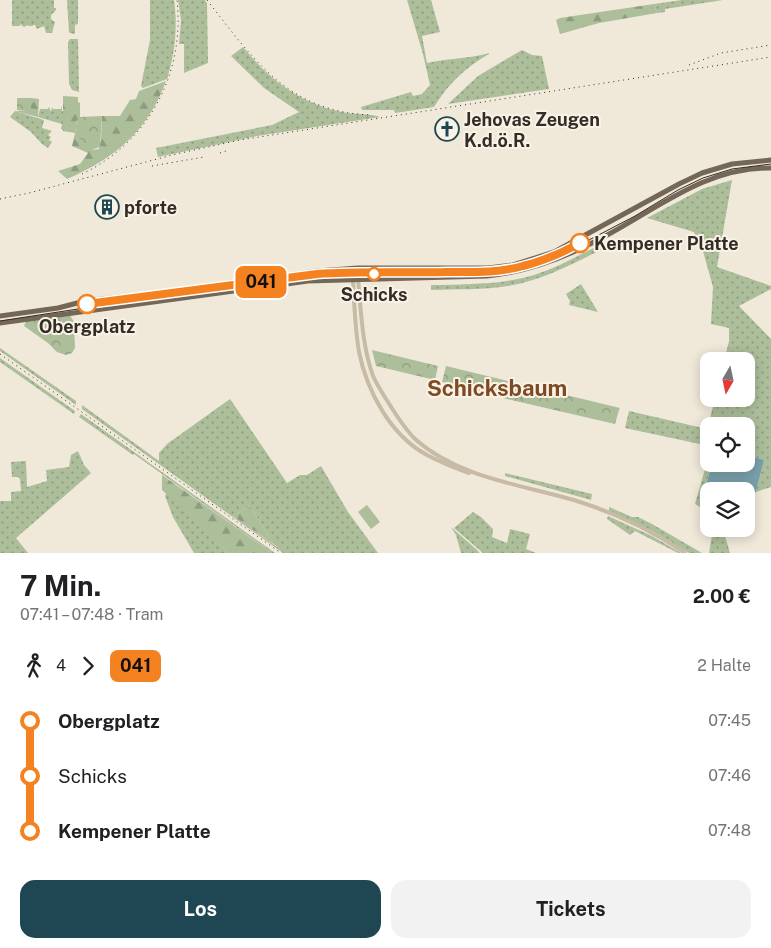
<!DOCTYPE html>
<html lang="de">
<head>
<meta charset="utf-8">
<style>
	body { margin:0; font-family:"Public Sans",sans-serif; background:#f2f2f2; color:#202124; height:100vh; display:flex; flex-direction:column; font-size:19px; white-space:nowrap }
	* { box-sizing:border-box; margin:0 }
	p { font-size:16px; color:#757577 }
	.icon { flex:none; width:28px; height:28px; fill:none; stroke:currentColor; stroke-width:2; stroke-linecap:round; stroke-linejoin:round }
	.map { position:relative; height:553px; overflow:hidden }
	.panel { display:flex; flex-direction:column; background:#fff; flex:1 }
	.panel>* { flex:none }
	.badge { padding:0 10px; border-radius:8px; font-size:18px; line-height:32px }
	.needle { width:32px; rotate:189deg }
	.fabs { position:absolute; left:700px; top:352px; display:grid; gap:10px }
	.fabs a { display:grid; place-items:center; width:55px; height:55px; border-radius:10px; background:#fff; box-shadow:0 2px 12px #0003; font-size:25px }
	.map>.badge { position:absolute; translate:-50% -50%; box-shadow:0 0 0 2px #fff }
	.legs { display:flex; align-items:center; gap:8px; height:55px; padding:0 20px; font-size:16px }
	.legs p { margin-inline-start:auto }
	.headline { display:flex; align-items:center; justify-content:space-between; height:85px; padding:0 20px }
	h1 { font-size:28px; font-weight:700; line-height:38px }
	.action { display:flex; gap:10px; margin-top:auto; padding:10px 20px }
	.action a { flex:1; height:58px; border-radius:15px; background:#1e4753; color:#fff; font-size:20px; font-weight:700; line-height:58px; text-align:center }
	.action a+a { background:#f2f2f2; color:#202124 }
	ul { padding:0 20px; list-style:none }
	li { display:flex; align-items:center; gap:18px; height:55px; font-size:19px }
	li i { display:grid; place-items:center; width:8px; height:100%; margin:0 6px; background:currentColor }
	li i::after { content:''; width:12px; height:12px; margin:-6px; border:4px solid; border-radius:50%; background:#fff }
	li p { margin-inline-start:auto }
	li:first-child i { background:linear-gradient(#0000 50%,currentColor 0) }
	li:last-child i { background:linear-gradient(currentColor 50%,#0000 0) }
	.map>svg:first-child { display:block }
	.grass { fill:url(#grass-dots); fill-rule:evenodd }
	.forest { fill:url(#forest-firs) }
	.park { fill:url(#park-crowns) }
	.pitch { fill:#acbe9a }
	.water { fill:#7aa1ac }
	.lines { fill:none; stroke-linecap:round; stroke-linejoin:round }
	.minor { stroke:#c7bba6; stroke-width:4 }
	.major { stroke:#756758; stroke-width:5 }
	.tram { stroke:#342d27; stroke-width:1 }
	.rail { stroke:#342d27; stroke-width:1; stroke-dasharray:1 4; stroke-linecap:butt }
	.line-1-casing { stroke:#fff; stroke-width:11 }
	.line-1 { stroke:#f58220; stroke-width:8 }
	.stop-1-dot { fill:#fff; stroke:#f58220; stroke-width:2.5 }
	.labels { text-anchor:middle; dominant-baseline:central; stroke-width:4; stroke-linejoin:round; paint-order:stroke }
	.poi-label { font-size:18px; font-weight:bold; fill:#342d27; stroke:#f8f3e6; text-anchor:start }
	.stop-label { font-size:18px; font-weight:bold; fill:#342d27; stroke:#f8f3e6 }
	.district-label { font-size:22px; font-weight:bold; fill:#7f4923; stroke:#f8f3e6 }
</style>
</head>
<body>
<div class="map">
<svg width="771" height="553" viewBox="0 0 771 553">
	<defs>
		<pattern id="grass-dots" width="8" height="8" patternUnits="userSpaceOnUse" patternTransform="scale(1.25)"><rect width="8" height="8" fill="#acbe9a"/><path d="M2 2h.1M6 6h.1" fill="none" stroke="#8d9b7e" stroke-width="1.8" stroke-linecap="round"/></pattern>
		<pattern id="forest-firs" width="22" height="20" patternUnits="userSpaceOnUse" patternTransform="scale(1.25)"><rect width="22" height="20" fill="#acbe9a"/><path d="M5 1l3.5 6h-7zM16 11l3.5 6h-7z" fill="#8d9b7e"/></pattern>
		<pattern id="park-crowns" width="20" height="18" patternUnits="userSpaceOnUse" patternTransform="scale(1.25)"><rect width="20" height="18" fill="#acbe9a"/><path d="M2 6a3 3 0 1 1 6 0M12 15a3 3 0 1 1 6 0" fill="none" stroke="#8d9b7e"/></pattern>
	</defs>
	<rect width="100%" height="100%" fill="#f0e9da"/>
	<g class="grass">
		<polygon points="12,0 54,0 54,8 56,8 56,10 51,15 51,19 55,22 52,33 46,33 44,26 37,29 35,25 33,25 33,26 28,26 28,25 24,27 20,24 20,26 12,26"/>
		<polygon points="67,0 78,0 78,24 75,25 75,34 70,33 69,32"/>
		<path d="M150,0H174C178,27 175,53 167,79L143,88L141,86L150,40Z"/>
		<polygon points="178,0 205,0 207,3 208,63 184,73 184,44 179,44 181,20"/>
		<path d="M407,0H431L440,32L422,36L427,63C448,58 468,59 489,53V54C466,67 448,84 434,107L395,113L394,110H362L361,107L411,92L413,96L422,94L430,85L423,54Z"/>
		<polygon points="682,0 723,0 665,9 665,12 657,13 654,4"/>
		<polygon points="70,39 78,39 79,92 72,90 69,84 68,42"/>
		<path d="M243,47C269,79 301,104 342,112C354,115 370,113 380,117L257,136L158,157L156,148L272,125L299,112L264,88L231,56Z"/>
		<polygon points="522,50 532,55 542,56 549,89 448,104 478,76"/>
		<polygon points="62,106 62,111 64,111 63,130 61,129 62,124 38,117 40,109 48,109 49,107 51,112 52,107 53,109 61,109"/>
		<polygon points="15,111 44,120 42,128 52,131 48,135 51,137 49,140 52,142 48,148 42,144 31,132 10,117"/>
		<polygon points="732,180 717,267 771,286 771,289 739,306 771,339 771,487 756,492 764,460 746,455 746,426 709,426 709,446 625,428 629,411 707,429 715,399 746,399 746,361 724,361 729,341 729,328 711,324 713,287 701,244 698,245 694,232 647,218 702,189"/>
		<path d="M599,245L604,248C573,264 543,280 508,286C483,290 456,289 431,290V285C466,284 503,285 537,274C559,267 579,255 599,245Z"/>
		<polygon points="581,284 598,312 569,305 570,301 566,294"/>
		<polygon points="0,348 76,401 76,405 0,351"/>
		<polygon points="0,358 75,411 74,414 0,362"/>
		<path d="M230,399L287,483L300,475H307L321,466L348,512L378,553H283L82,409V405L159,461V453L167,444ZM250,506L269,537L280,549L233,516Z"/>
		<polygon points="81,414 275,553 272,553 134,454 133,455 79,417"/>
		<polygon points="78,451 84,465 91,473 16,538 28,553 0,553 0,501 11,501 11,492 21,491 20,479 18,477 12,477 11,462 26,461 27,487 47,481 46,470 69,467 71,455"/>
		<polygon points="709,455 709,464 712,464 701,501 709,506 709,512 695,504"/>
		<polygon points="505,473 592,494 591,500 505,476"/>
		<polygon points="167,493 228,553 194,553 173,517 165,496"/>
		<polygon points="609,507 632,517 638,517 652,524 702,553 689,553 654,532 609,511"/>
		<polygon points="473,512 481,517 493,529 492,537 507,543 510,529 530,534 526,549 536,553 483,553 454,528"/>
		<polygon points="608,516 652,536 681,553 678,553 635,531 630,535 607,519"/>
		<polygon points="451,527 476,549 480,553 461,553 456,535"/>
		<polygon points="713,529 723,529 730,553 709,553"/>
	</g>
	<g class="forest">
		<polygon points="654,4 657,13 599,23 560,34 556,20 560,18"/>
		<path d="M166,81C148,131 114,159 67,179L58,171L80,164L88,153L72,146L75,133L63,131V96L78,97V102L80,103V117L77,119L75,133L77,138L83,140L91,150L99,149L101,139L102,116H120L130,100L136,99L139,91Z"/>
		<polygon points="31,98 39,99 38,117 15,111 30,110"/>
		<polygon points="162,475 272,553 228,553 162,490"/>
		<polygon points="250,506 269,537 285,552 233,516"/>
	</g>
	<g class="park">
		<polygon points="17,98 31,98 31,111 17,110"/>
		<polygon points="102,116 100,147 91,150 86,147 83,140 76,138 75,133 77,119 80,117"/>
		<polygon points="70,315 74,322 75,348 72,353 66,355 57,352 48,343 24,326 26,321"/>
		<polygon points="372,350 438,366 435,380 376,366"/>
		<polygon points="446,366 620,408 619,410 615,424 485,394 485,392 442,382"/>
	</g>
	<polygon class="pitch" points="367,505 380,522 371,529 358,512"/>
	<polygon class="water" points="746,455 764,460 756,492 746,496 746,491 709,491 709,506 701,502 712,464 746,464"/>
	<g class="lines">
		<g class="minor">
			<path d="M353,279C354,303 355,328 359,352C367,391 390,435 427,455C440,462 455,468 469,473"/>
			<path d="M358,279C361,311 362,345 373,376C377,385 383,394 388,402C396,415 404,428 415,439C460,479 525,485 580,502C617,514 653,531 685,553"/>
		</g>
		<g class="major">
			<polyline points="0,316 58,308 85,301 208,287 317,271 358,268 488,268 513,265 554,252 679,184 702,173 732,164 771,160"/>
			<path d="M0,323L308,281L487,276C527,272 562,259 598,240C655,211 704,167 771,168"/>
		</g>
		<polyline class="tram" points="0,321 156,297 317,276 342,274 367,277 477,274 511,271 526,267 564,253 635,216 678,190 703,178 732,169 771,164"/>
		<g class="rail">
			<path d="M207,0C254,60 288,112 371,115"/>
			<polyline points="689,65 721,53 771,45"/>
			<polyline points="220,153 229,150"/>
			<polyline points="152,166 204,157"/>
			<path d="M82,174C149,142 185,73 177,0"/>
			<polyline points="0,199 29,193 176,154 240,140 771,57"/>
			<polyline points="0,354 281,553"/>
		</g>
	</g>
	<g class="lines">
		<g class="line-1-casing">
			<path id="line-1" d="M87,304L317,274C360,271 403,273 447,272C472,272 498,273 523,266C543,261 562,253 580,243"/>
		</g>
		<use href="#line-1" class="line-1"/>
	</g>
	<defs>
		<g id="church-ring" transform="scale(1.25)"><circle r="9.5" fill="#f8f3e6" stroke="#1e4753" stroke-width="1.5"/><path d="M-1.2-6h2.4v3.5h3.3v2.4h-3.3V6h-2.4V-.1h-3.3v-2.4h3.3Z" fill="#1e4753"/></g>
		<g id="building-ring" transform="scale(1.25)"><circle r="9.5" fill="#f8f3e6" stroke="#1e4753" stroke-width="1.5"/><path d="M-4-6H4V6H1V3H-1V6H-4ZM-2.5-4.3h1.7v1.8h-1.7ZM.8-4.3h1.7v1.8H.8ZM-2.5-1h1.7V.8h-1.7ZM.8-1h1.7V.8H.8Z" fill="#1e4753"/></g>
	</defs>
	<g fill-rule="evenodd">
		<use href="#church-ring" x="447" y="129"/>
		<use href="#building-ring" x="107" y="207"/>
	</g>
	<g class="stop-1-dot">
		<circle cx="580" cy="243" r="9"/>
		<circle cx="374" cy="274" r="6"/>
		<circle cx="87" cy="304" r="9"/>
	</g>
	<g class="labels">
		<g class="poi-label">
			<text x="464" y="119">Jehovas Zeugen<tspan x="464" dy="21">K.d.ö.R.</tspan></text>
			<text x="124" y="207">pforte</text>
		</g>
		<g class="stop-label">
			<text x="594" y="243" text-anchor="start">Kempener Platte</text>
			<text x="374" y="294">Schicks</text>
			<text x="87" y="326">Obergplatz</text>
		</g>
		<g class="district-label">
			<text x="497" y="388">Schicksbaum</text>
		</g>
	</g>
</svg>
<div class="fabs">
<a><svg class="needle" viewBox="-14 -14 28 28"><path d="M0-13l5 13h-10z" fill="#e53935"/><path d="M0 13l5-13h-10z" fill="#757577"/></svg></a>
<a><svg class="icon" aria-label="locate" viewBox="0 0 24 24"><circle cx="12" cy="12" r="6"/><path d="M12 2v4M12 18v4M2 12h4M18 12h4"/></svg></a>
<a><svg class="icon" aria-label="layers" viewBox="0 0 24 24"><path d="M12 4l9 5-9 5-9-5zM3 14l9 5 9-5"/></svg></a>
</div>
<b class="badge" style="left:261px;top:282px;background:#f58220;color:#111">041</b>
</div>
<section class="panel">
<div class="headline"><div><h1>7 Min.</h1><p>07:41 – 07:48 · Tram</p></div><b>2.00 €</b></div>
<div class="legs"><svg class="icon" aria-label="walk" viewBox="0 0 24 24"><circle cx="13" cy="4" r="2"/><path d="M13 8l-2 6 4 7M11 14l-3 7M7 12l3-4h3l4 4"/></svg>4<svg class="icon" aria-label="forward" viewBox="0 0 24 24"><path d="M9 5l7 7-7 7"/></svg><b class="badge" style="background:#f58220;color:#111">041</b><p>2 Halte</p></div>
<ul>
<li><i style="color:#f58220"></i><b>Obergplatz</b><p>07:45</p></li>
<li><i style="color:#f58220"></i><span>Schicks</span><p>07:46</p></li>
<li><i style="color:#f58220"></i><b>Kempener Platte</b><p>07:48</p></li>
</ul>
<div class="action"><a>Los</a><a>Tickets</a></div>
</section>
</body>
</html>
